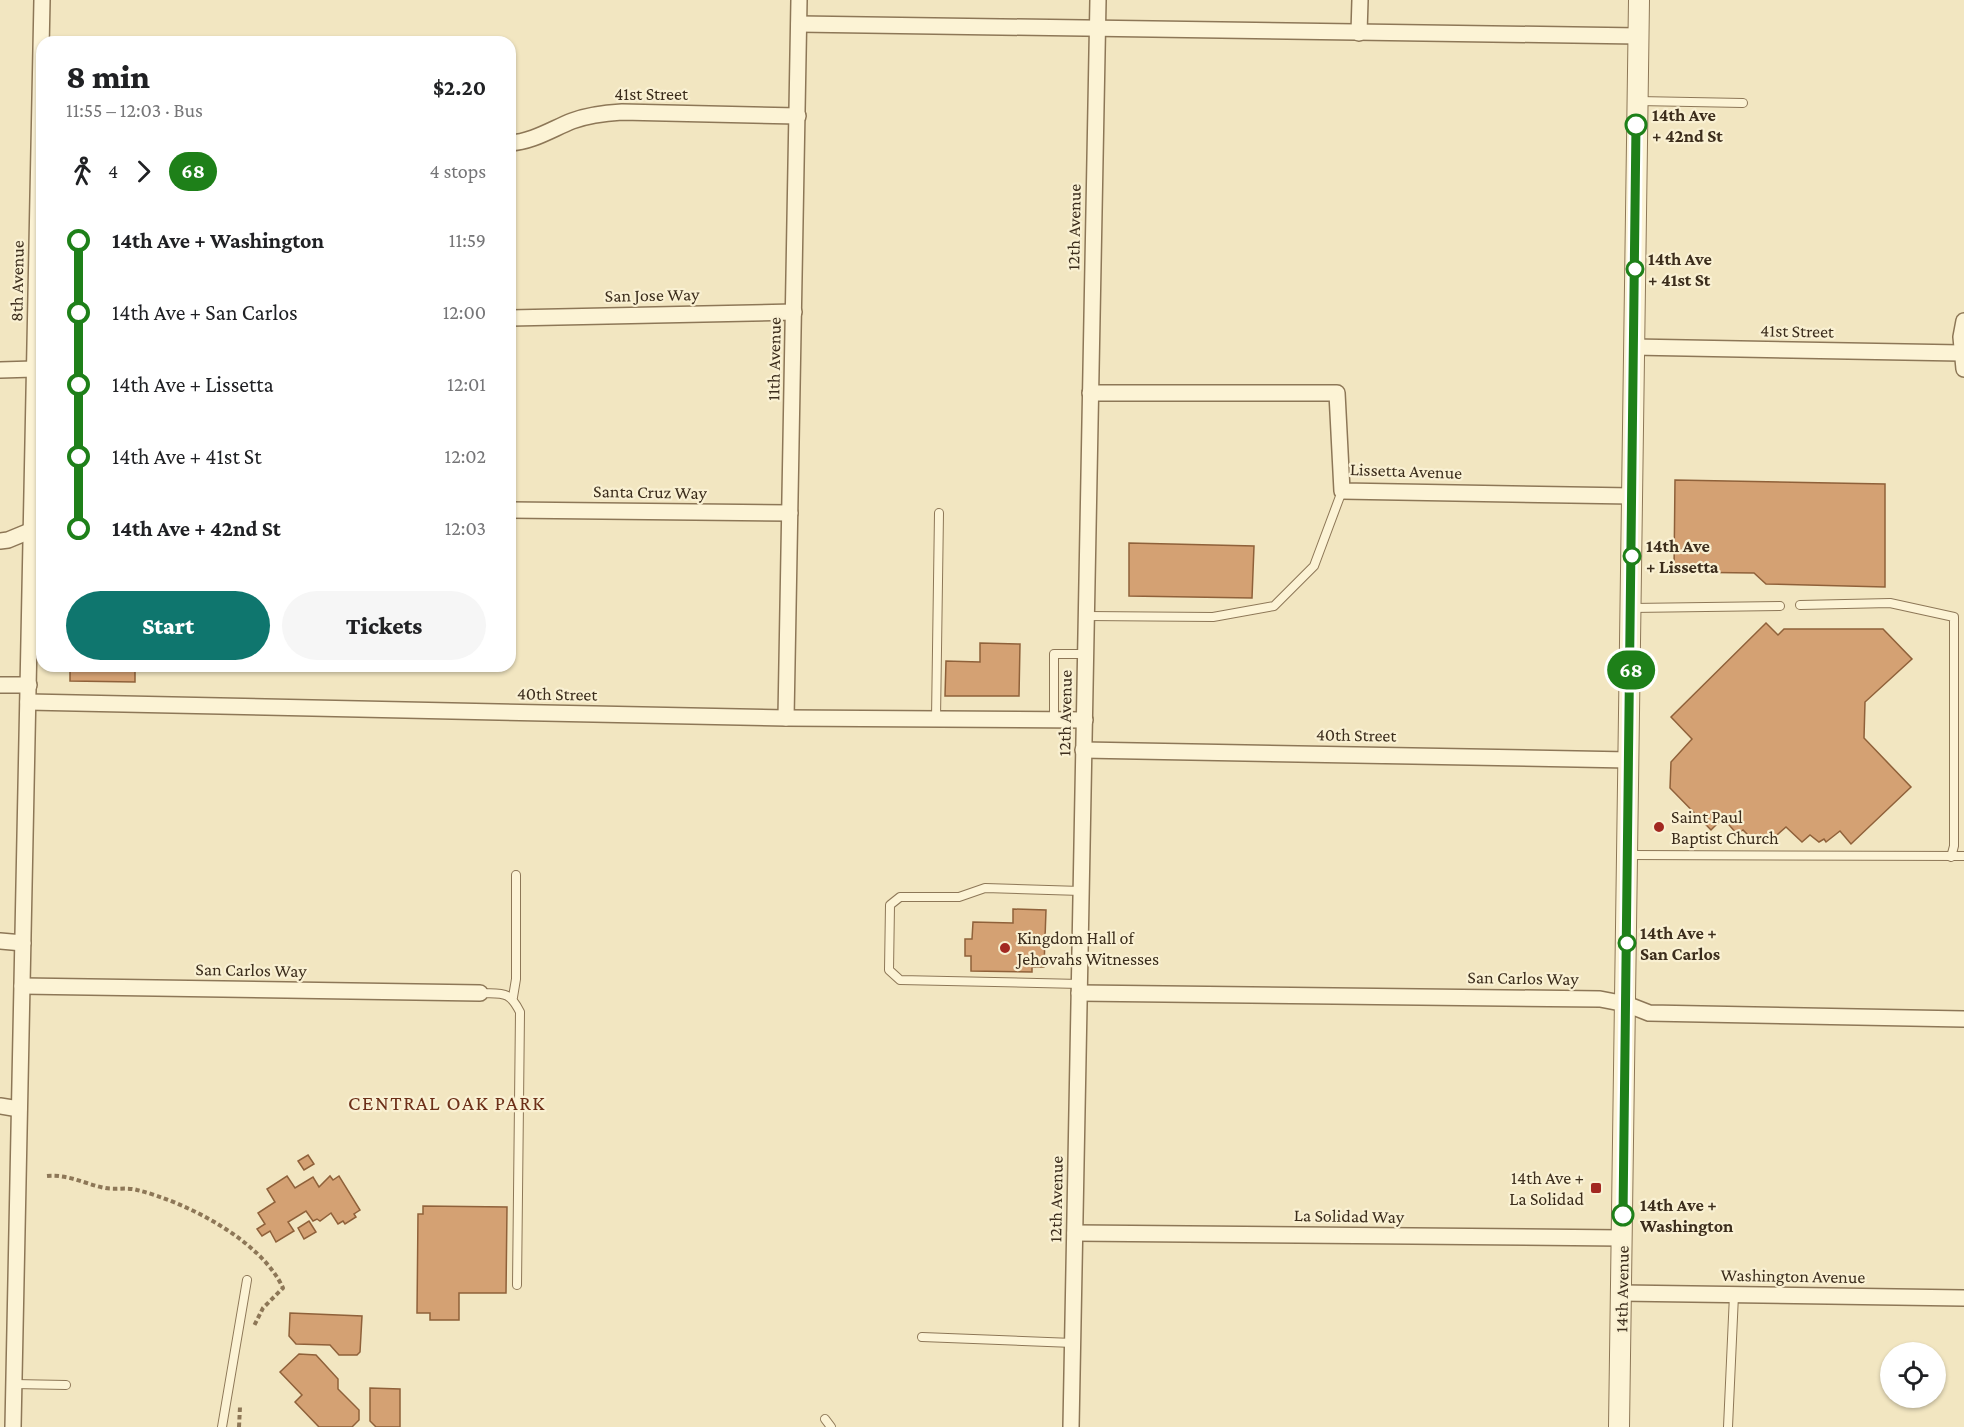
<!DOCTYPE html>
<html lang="en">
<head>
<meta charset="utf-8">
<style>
	body { margin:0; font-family:"Crimson Pro",serif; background:#f6f6f6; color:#202124; height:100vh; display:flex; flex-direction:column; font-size:22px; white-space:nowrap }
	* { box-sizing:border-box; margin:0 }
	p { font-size:20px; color:#757577 }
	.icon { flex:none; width:33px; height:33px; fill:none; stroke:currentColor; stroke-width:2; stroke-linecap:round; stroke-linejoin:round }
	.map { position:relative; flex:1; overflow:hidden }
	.details { position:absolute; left:36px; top:36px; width:480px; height:636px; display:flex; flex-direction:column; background:#fff; border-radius:18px; box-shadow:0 2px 4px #0004 }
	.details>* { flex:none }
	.badge { padding:0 12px; border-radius:20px; font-size:21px; line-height:39px }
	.fabs { position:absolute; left:1880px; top:1342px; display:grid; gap:12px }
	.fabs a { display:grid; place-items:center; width:66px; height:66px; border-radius:50%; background:#fff; box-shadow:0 2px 4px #0004; font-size:30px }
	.map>.badge { position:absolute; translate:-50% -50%; box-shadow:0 0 0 3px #fff }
	.legs { display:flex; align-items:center; gap:9px; height:66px; padding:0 30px; font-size:20px }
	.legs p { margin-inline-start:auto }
	.head { display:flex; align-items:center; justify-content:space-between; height:102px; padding:0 30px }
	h1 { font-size:33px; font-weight:800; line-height:45px }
	.primary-button { display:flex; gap:12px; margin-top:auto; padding:12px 30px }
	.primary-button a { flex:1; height:69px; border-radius:36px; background:#0f766e; color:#fff; font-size:24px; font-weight:800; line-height:69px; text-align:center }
	.primary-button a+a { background:#f6f6f6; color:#202124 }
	ul { padding:0 30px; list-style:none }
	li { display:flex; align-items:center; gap:21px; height:72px; font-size:22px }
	li i { display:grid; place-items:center; width:9px; height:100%; margin:0 8px; background:currentColor }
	li i::after { content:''; width:15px; height:15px; margin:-8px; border:4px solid; border-radius:50%; background:#fff }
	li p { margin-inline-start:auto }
	li:first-child i { background:linear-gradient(#0000 50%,currentColor 0) }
	li:last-child i { background:linear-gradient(currentColor 50%,#0000 0) }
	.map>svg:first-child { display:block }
	.building { fill:#d4a173; stroke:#8f613a; stroke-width:1.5 }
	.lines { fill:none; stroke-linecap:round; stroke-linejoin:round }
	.service-casing { stroke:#8d7757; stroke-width:10 }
	.minor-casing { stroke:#8d7757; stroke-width:18 }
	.tertiary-casing { stroke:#8d7757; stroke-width:22 }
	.path { stroke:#8d7757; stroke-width:4; stroke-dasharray:4.5 3; stroke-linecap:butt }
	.service { stroke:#fcf3d5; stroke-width:8 }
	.minor { stroke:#fcf3d5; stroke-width:15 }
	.tertiary { stroke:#fcf3d5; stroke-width:20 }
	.line-1-casing { stroke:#fff; stroke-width:14 }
	.line-1 { stroke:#1e8019; stroke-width:9 }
	.stop-1-dot { fill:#fff; stroke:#1e8019; stroke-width:3 }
	.poi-dot { fill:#a22821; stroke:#f9f0d2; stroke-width:2 }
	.labels { text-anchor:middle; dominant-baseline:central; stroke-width:4.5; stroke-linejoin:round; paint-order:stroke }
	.street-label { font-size:18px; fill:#3c2d1c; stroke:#f9f0d2 }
	.stop-label { font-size:18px; font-weight:bold; fill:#3c2d1c; stroke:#f9f0d2; text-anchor:start }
	.poi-label { font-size:18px; fill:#3c2d1c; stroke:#f9f0d2; text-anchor:start }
	.quarter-label { font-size:21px; letter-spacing:1.5px; fill:#6c2f18; stroke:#f9f0d2 }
</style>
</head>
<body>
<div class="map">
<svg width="1964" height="1427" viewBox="0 0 1964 1427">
	<rect width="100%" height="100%" fill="#f2e6c1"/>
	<g class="building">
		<polygon points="1675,480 1885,484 1885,587 1766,584 1754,573 1674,572"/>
		<polygon points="1129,543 1254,546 1252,598 1129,596"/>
		<polygon points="1766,623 1778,635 1784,629 1883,629 1912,659 1865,702 1864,738 1911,787 1851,844 1840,831 1826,842 1824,839 1819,842 1810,835 1802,842 1786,827 1770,841 1754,841 1743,830 1737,834 1723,818 1711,830 1670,788 1671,762 1692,739 1671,717"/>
		<polygon points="980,643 1020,644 1019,696 945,696 946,661 980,662"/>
		<polygon points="70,666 135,666 135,682 70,681"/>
		<polygon points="1013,909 1046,910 1044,967 1032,967 1032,972 971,971 971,956 965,956 965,939 972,939 973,922 1013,923"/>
		<polygon points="308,1155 314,1164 304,1170 298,1161"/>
		<polygon points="287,1176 295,1188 313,1177 319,1187 330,1176 333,1180 339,1176 360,1210 354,1214 356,1217 345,1224 343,1221 338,1224 331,1213 320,1221 317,1219 313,1221 306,1211 288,1222 294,1231 276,1242 270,1231 262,1236 257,1229 265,1224 258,1213 275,1202 267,1189"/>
		<polygon points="423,1206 507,1207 506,1293 459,1293 459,1320 430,1320 430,1313 417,1313 418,1214 423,1214"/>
		<polygon points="309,1221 316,1232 304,1239 298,1228"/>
		<polygon points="290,1313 362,1316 360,1352 357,1355 339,1355 330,1345 296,1344 289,1336"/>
		<polygon points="299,1354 316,1355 338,1379 338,1389 359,1410 359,1420 352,1427 319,1427 295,1402 302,1395 280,1372"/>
		<polygon points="370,1388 400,1389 400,1427 376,1427 370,1421"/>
	</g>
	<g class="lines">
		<g class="service-casing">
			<g id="service">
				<polyline points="1638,101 1743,103"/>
				<polyline points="1800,605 1890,603 1954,617 1954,846 1951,857"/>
				<polyline points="1632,608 1780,606"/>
				<polyline points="1087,616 1213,617 1274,606 1314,566 1342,491"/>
				<polyline points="936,718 939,513"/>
				<polyline points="1054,719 1054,654 1086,654"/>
				<polyline points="1629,855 1964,856"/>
				<polyline points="1080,984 900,980 889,970 890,905 900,897 959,897 985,888 1081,891"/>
				<path d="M480,993C503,994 509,990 520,1012L517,1285"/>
				<polyline points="513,997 516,979 516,875"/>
				<polyline points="922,1337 1073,1343"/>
				<polyline points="14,1384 66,1385"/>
				<polyline points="825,1419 831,1427"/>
				<polyline points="222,1427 247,1280"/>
				<polyline points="1728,1427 1734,1295"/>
			</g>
		</g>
		<g class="minor-casing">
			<g id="minor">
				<polyline points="799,24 1639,36"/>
				<polyline points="1359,33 1360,0"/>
				<path d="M510,143C532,142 552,129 572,121C588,115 605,113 622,112L798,116"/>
				<polyline points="510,318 794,312"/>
				<polyline points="1964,321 1961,337 1964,369"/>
				<polyline points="1633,347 1961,353"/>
				<polyline points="0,370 34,369"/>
				<polyline points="1090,393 1337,393 1342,491 1632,496"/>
				<polyline points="510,510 790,513"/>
				<polyline points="0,541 8,540 42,526"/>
				<polyline points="0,685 29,685"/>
				<polyline points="28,702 786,718 1085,720"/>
				<polyline points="786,718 799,0"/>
				<polyline points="1083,750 1629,760"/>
				<polyline points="0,941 23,943"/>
				<polyline points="22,986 480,993"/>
				<polyline points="1079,993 1600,999 1626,1004 1649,1013 1964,1019"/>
				<polyline points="0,1106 19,1109"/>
				<polyline points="1075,1233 1622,1238"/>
				<polyline points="1621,1293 1964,1298"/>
				<polyline points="13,1427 42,0"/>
				<polyline points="1071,1427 1098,0"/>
			</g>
		</g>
		<g class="tertiary-casing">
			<polyline id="tertiary" points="1619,1427 1639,0"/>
		</g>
		<g class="path">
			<path d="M47,1176C68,1174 85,1184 105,1188C115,1190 127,1187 137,1190C186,1202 261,1240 283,1288L263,1308L254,1326"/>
			<polyline points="239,1427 240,1407"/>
		</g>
		<use href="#service" class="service"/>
		<use href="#minor" class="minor"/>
		<use href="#tertiary" class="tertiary"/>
	</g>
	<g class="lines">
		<g class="line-1-casing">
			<polyline id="line-1" points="1623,1215 1636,125"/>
		</g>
		<use href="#line-1" class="line-1"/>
	</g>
	<g class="stop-1-dot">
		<circle cx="1636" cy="125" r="10"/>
		<circle cx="1635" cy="269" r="8"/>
		<circle cx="1632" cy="556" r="8"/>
		<circle cx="1627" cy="943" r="8"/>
		<circle cx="1623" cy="1215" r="10"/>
	</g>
	<g class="poi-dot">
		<circle cx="1659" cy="827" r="6"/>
		<circle cx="1005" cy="948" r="6"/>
		<rect x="1590" y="1182" width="12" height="12" rx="3"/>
	</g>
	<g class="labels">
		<g class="street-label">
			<text x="651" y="94">41st Street</text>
			<text transform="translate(1074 227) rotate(-89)">12th Avenue</text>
			<text transform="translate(17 281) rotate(-89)">8th Avenue</text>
			<text transform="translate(652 295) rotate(-1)">San Jose Way</text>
			<text transform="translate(1797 331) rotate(1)">41st Street</text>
			<text transform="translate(774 359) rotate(-89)">11th Avenue</text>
			<text transform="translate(1406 471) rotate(2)">Lissetta Avenue</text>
			<text transform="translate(650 492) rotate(1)">Santa Cruz Way</text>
			<text transform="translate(557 694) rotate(1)">40th Street</text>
			<text transform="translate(1065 713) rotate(-89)">12th Avenue</text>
			<text transform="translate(1356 735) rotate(1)">40th Street</text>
			<text transform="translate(251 970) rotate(1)">San Carlos Way</text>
			<text transform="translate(1523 978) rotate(1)">San Carlos Way</text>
			<text transform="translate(1056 1199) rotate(-89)">12th Avenue</text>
			<text transform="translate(1349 1216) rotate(1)">La Solidad Way</text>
			<text transform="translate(1793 1276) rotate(1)">Washington Avenue</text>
			<text transform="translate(1622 1289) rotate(-89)">14th Avenue</text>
		</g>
		<g class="stop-label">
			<text x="1652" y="115">14th Ave<tspan x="1652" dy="21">+ 42nd St</tspan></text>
			<text x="1648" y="259">14th Ave<tspan x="1648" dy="21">+ 41st St</tspan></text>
			<text x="1646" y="546">14th Ave<tspan x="1646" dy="21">+ Lissetta</tspan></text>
			<text x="1640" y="933">14th Ave +<tspan x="1640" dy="21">San Carlos</tspan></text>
			<text x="1640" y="1205">14th Ave +<tspan x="1640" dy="21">Washington</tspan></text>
		</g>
		<g class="poi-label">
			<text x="1671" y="817">Saint Paul<tspan x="1671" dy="21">Baptist Church</tspan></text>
			<text x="1017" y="938">Kingdom Hall of<tspan x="1017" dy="21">Jehovahs Witnesses</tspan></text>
			<text x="1584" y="1178" text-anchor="end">14th Ave +<tspan x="1584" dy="21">La Solidad</tspan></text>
		</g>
		<g class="quarter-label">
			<text x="447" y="1103">CENTRAL OAK PARK</text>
		</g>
	</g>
</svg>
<div class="fabs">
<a><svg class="icon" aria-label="locate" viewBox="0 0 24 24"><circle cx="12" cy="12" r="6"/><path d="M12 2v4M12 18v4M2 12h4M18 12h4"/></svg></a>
</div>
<b class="badge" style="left:1631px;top:670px;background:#1e8019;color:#fff">68</b>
<section class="details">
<div class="head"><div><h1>8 min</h1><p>11:55 – 12:03 · Bus</p></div><b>$2.20</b></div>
<div class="legs"><svg class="icon" aria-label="walk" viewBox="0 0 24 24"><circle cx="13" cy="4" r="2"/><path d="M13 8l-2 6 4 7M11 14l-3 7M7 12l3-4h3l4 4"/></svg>4<svg class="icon" aria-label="forward" viewBox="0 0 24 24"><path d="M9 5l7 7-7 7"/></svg><b class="badge" style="background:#1e8019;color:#fff">68</b><p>4 stops</p></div>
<ul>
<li><i style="color:#1e8019"></i><b>14th Ave + Washington</b><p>11:59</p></li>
<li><i style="color:#1e8019"></i><span>14th Ave + San Carlos</span><p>12:00</p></li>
<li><i style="color:#1e8019"></i><span>14th Ave + Lissetta</span><p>12:01</p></li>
<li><i style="color:#1e8019"></i><span>14th Ave + 41st St</span><p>12:02</p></li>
<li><i style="color:#1e8019"></i><b>14th Ave + 42nd St</b><p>12:03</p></li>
</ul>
<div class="primary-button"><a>Start</a><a>Tickets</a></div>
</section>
</div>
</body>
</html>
